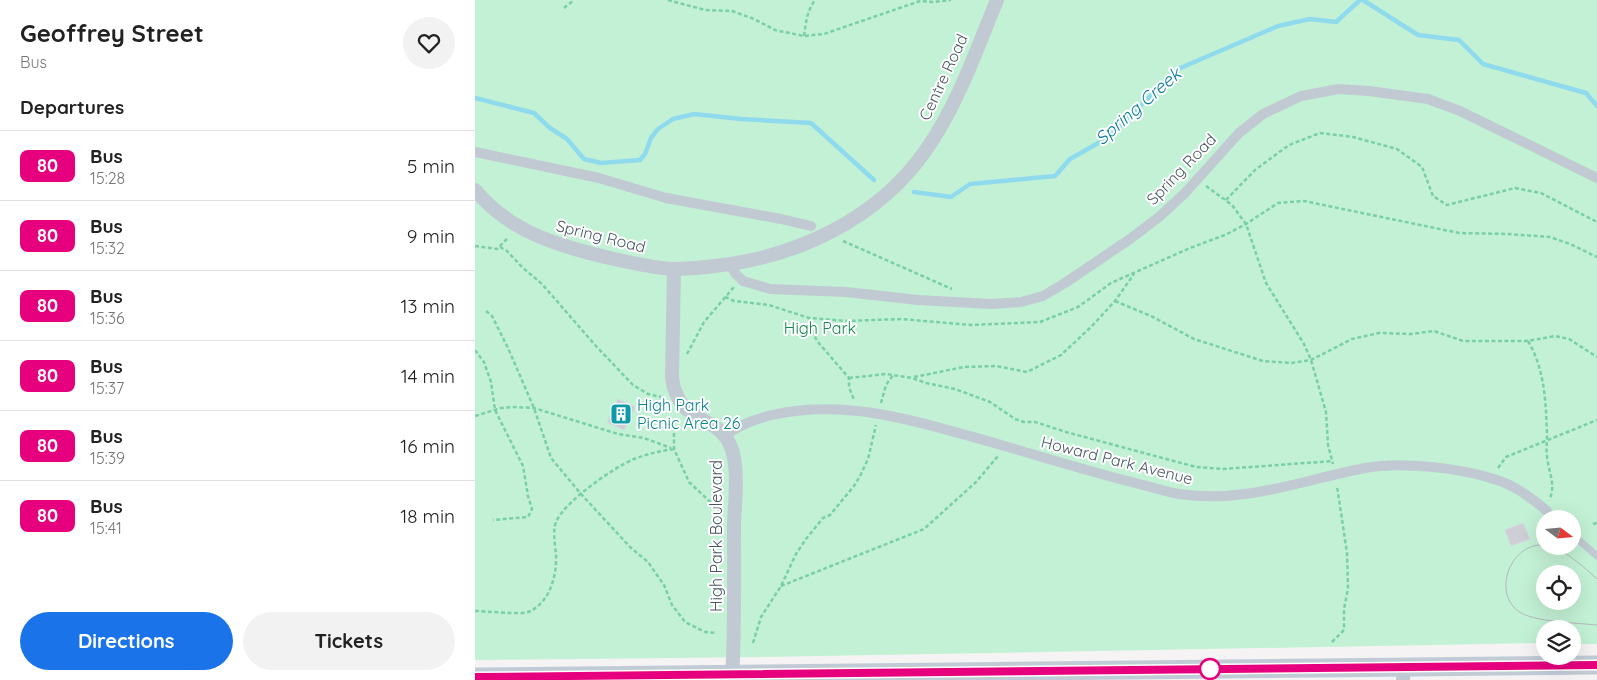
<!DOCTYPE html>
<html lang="en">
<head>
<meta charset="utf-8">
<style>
	body { margin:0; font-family:Quicksand,sans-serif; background:#f2f2f2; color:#222; height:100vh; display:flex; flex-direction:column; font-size:19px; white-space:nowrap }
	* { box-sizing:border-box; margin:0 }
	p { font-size:16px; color:#767676 }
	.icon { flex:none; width:28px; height:28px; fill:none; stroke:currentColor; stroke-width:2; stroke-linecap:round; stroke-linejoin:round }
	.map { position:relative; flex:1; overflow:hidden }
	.panel { display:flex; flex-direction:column; background:#fff; width:475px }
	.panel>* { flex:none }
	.badge { padding:0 10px; border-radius:8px; font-size:18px; line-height:32px }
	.needle { width:32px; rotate:106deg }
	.tools { position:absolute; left:1061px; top:510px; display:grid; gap:10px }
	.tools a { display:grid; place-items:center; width:45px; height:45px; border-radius:50%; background:#fff; box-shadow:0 5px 20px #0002; font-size:25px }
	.map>.badge { position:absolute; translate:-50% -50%; box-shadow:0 0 0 2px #fff }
	h2 { padding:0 20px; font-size:19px; line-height:45px }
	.round { display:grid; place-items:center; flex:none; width:52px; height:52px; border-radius:26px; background:#f2f2f2 }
	.summary { display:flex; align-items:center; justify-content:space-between; height:85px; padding:0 20px }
	h1 { font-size:24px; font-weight:700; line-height:38px }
	.button { display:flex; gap:10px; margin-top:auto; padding:10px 20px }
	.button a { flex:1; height:58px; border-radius:30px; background:#1a73e8; color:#fff; font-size:20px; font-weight:700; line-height:58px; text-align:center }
	.button a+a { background:#f2f2f2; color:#222 }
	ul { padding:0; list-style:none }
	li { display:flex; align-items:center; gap:15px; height:70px; padding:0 20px; border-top:1px solid #e0e0e0 }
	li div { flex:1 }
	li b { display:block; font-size:19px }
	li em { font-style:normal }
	li .badge { min-width:55px; font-weight:700; text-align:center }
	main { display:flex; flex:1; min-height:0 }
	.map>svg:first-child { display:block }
	.green { fill:#c3f1d5; fill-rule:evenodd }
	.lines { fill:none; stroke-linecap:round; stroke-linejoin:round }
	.stream { stroke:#90daee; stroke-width:4.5 }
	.building { fill:#cdcfd5; stroke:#d7d9de }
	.path { stroke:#7ad0a6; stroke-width:2.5; stroke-dasharray:4 2.5; stroke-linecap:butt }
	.service { stroke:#c1cad2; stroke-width:7 }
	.pedestrian { stroke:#c1cad2; stroke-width:10 }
	.minor { stroke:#c1cad2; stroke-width:14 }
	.secondary { stroke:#c1cbd6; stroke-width:19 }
	.tram { stroke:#b5b8bd; stroke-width:1 }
	.line-casing { stroke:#fff; stroke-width:11 }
	.line { stroke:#e6007e; stroke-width:8 }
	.stop-dot { fill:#fff; stroke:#e6007e; stroke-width:2.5 }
	.labels { text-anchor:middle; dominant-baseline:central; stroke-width:4; stroke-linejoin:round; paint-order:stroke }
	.street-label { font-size:16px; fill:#4a5661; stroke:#fff }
	.park-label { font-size:16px; fill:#17864f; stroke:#fff }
	.culture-label { font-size:16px; fill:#0d838f; stroke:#fff; text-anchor:start }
	.water-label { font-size:18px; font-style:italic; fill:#0c7c9b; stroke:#fff }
</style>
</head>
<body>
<main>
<section class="panel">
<div class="summary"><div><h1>Geoffrey Street</h1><p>Bus</p></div><a class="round"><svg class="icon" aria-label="heart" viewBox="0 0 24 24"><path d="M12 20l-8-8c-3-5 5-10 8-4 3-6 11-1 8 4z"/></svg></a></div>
<h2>Departures</h2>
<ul>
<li><span class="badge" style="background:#e6007e;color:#fff">80</span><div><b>Bus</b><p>15:28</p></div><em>5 min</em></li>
<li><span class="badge" style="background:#e6007e;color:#fff">80</span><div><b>Bus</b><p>15:32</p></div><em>9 min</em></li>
<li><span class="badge" style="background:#e6007e;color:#fff">80</span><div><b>Bus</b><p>15:36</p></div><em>13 min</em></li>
<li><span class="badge" style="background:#e6007e;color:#fff">80</span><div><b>Bus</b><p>15:37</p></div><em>14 min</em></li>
<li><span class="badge" style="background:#e6007e;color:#fff">80</span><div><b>Bus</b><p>15:39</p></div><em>16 min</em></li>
<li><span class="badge" style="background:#e6007e;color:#fff">80</span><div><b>Bus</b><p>15:41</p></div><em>18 min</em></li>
</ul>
<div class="button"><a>Directions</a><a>Tickets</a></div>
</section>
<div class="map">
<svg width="1122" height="680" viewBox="0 0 1122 680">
	<rect width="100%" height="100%" fill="#f5f3f3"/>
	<path class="green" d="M0,0H1122V644H1098V629H1070V643L285,657L0,660ZM1070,519H1098V546H1070ZM1070,574H1098V601H1070Z"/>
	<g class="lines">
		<g class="stream">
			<polyline points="888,0 943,35 984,40 1008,64 1111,93 1122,106"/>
			<polyline points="0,98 59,113 75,128 92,139 109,159 126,163 165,160 170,154 176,138 183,129 198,119 219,114 266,119 336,123 399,180"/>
			<polyline points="439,192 476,197 495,184 580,176 595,159 634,137 703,69 803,26 835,19 861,22 885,0"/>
		</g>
	</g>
	<g class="building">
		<polygon points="143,399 160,407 149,430 132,422"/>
		<polygon points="1048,523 1055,539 1036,546 1030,530"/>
	</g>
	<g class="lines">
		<g class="path">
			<polyline points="193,0 230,10 257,11 279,19 300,30 329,36 349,34 445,1 459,2 476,0"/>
			<polyline points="89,8 99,0"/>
			<path d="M329,36C331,22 332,11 340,0"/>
			<polyline points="731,186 757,205 771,224 791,283 829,344 836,360 851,412 853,445 858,464"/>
			<polyline points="751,200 780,170 814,145 845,133 878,137 922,149 947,167 958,196 972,205 1040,188 1066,193 1122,222"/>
			<polyline points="368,241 477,289"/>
			<polyline points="0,246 22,249 32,239"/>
			<polyline points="25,247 32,251 48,268 67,284 120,345 158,385 173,394 186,397"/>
			<polyline points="250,297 259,301 294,305 334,318 372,321 426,319 496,325 565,322 603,307 636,283 715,248 750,235 771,224 803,203 829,201 984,233 1033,234 1075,237 1095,244 1122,257"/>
			<polyline points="640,301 676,316 719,339 788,361 816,363 836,360 877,339 904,333 936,334 959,331 988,341 1053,341 1080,336 1094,339 1122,357"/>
			<polyline points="11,311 17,316 33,348 59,408 76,458 106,494 155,547 173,562 189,585 197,605 210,622 230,632 241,633"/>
			<polyline points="334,318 336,328 342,341 374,378 374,387 379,400"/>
			<path d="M1053,341C1070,370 1071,403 1072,436C1072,443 1071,449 1072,456C1073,470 1081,484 1075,498"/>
			<polyline points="0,350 9,362 16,382 20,410 48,466 53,496 57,509 53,517 18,520"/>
			<polyline points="212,354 229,322 259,287"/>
			<polyline points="439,377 489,367 521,366 552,372 586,355 616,327 640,301 659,274"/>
			<polyline points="374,378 411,374 437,378 451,383 480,389 515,402 540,419 549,422 560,422 591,432 721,467 748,469 858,461"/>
			<polyline points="406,403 411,385 418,375"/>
			<polyline points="0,416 26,408 39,407 59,408 143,434 169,438 196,448"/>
			<polyline points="199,420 199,449 214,482 246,512"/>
			<polyline points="1023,468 1031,457 1122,420"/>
			<polyline points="1118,524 1122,523"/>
			<polyline points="306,586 449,529 501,482 523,456"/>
			<path d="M0,611C11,611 45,615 53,612C75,603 82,576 81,554C80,544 77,529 82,520C92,500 138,468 159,459C172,454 185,451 199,449"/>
			<polyline points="857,642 868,631 869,628 869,609 873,588 872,553 862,486"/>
			<polyline points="278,643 286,617 306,586 321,554 331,539 348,518 355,515 379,486 385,476 393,459 401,425"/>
		</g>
		<g class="service">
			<polyline points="1072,511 1080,519"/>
			<polyline points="1098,535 1122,556"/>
		</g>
		<g class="pedestrian">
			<polyline points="0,152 124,178 191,198 306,219 336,226"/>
			<polyline points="256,265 260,273 268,281 295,289 371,292 443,300 517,304 546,302 568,296 590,283 655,239 684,217 710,193 764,133 788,114 826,96 864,89 894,91 953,99 985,111 1122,178"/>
			<path d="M250,436C264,425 280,419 297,415C374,397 450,424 523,444C570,458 616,472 664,484C677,487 691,492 705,494C769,504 828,480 890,468C926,461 987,468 1022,480C1041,486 1057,498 1072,511"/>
		</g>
		<g class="minor">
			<path d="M0,190C37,234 85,246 139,259C158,263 178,268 198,269C212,269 226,268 240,266C322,257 403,219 451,150C483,104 501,51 522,0"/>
			<path d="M199,269L197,378C204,427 243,413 256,447C264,467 260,501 259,523C259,575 260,628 257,680"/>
			<polyline points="928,680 929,667"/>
		</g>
		<polyline class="secondary" points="0,677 1122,665"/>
		<g class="tram">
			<path d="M1070,545C1036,542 1017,591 1043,611C1057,622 1103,623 1122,625"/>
			<path d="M1078,546C1095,555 1108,566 1122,579"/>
		</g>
	</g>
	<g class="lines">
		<g class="line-casing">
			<polyline id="line" points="0,677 1122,665"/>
		</g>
		<use href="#line" class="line"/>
	</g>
	<defs>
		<g id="building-square" transform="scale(1.125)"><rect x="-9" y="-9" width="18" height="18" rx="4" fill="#0f9aa8" stroke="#fff"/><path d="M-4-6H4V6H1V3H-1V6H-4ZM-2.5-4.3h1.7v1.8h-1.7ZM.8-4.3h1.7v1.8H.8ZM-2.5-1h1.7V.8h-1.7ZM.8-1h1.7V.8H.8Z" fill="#fff"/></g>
	</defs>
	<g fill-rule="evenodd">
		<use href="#building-square" x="146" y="414"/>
	</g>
	<circle class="stop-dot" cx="735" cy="669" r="10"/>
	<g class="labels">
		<g class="street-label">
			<text transform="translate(468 77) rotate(-65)">Centre Road</text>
			<text transform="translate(706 169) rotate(-46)">Spring Road</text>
			<text transform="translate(126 236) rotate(14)">Spring Road</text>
			<text transform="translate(642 460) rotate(14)">Howard Park Avenue</text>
			<text transform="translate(241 536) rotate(-90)">High Park Boulevard</text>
		</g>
		<g class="park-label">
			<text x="345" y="328">High Park</text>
		</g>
		<g class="culture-label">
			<text x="162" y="405">High Park<tspan x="162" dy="18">Picnic Area 26</tspan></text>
		</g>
		<g class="water-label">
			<text transform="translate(663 106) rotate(-41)">Spring Creek</text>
		</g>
	</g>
</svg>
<div class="tools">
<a><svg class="needle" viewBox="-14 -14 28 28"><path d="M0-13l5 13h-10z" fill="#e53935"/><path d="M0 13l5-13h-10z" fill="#767676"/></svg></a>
<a><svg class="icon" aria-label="locate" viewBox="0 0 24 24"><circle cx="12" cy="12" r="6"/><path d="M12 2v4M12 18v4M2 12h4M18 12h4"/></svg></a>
<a><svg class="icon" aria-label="layers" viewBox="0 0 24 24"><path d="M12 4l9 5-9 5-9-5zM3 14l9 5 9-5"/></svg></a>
</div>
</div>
</main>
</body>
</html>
